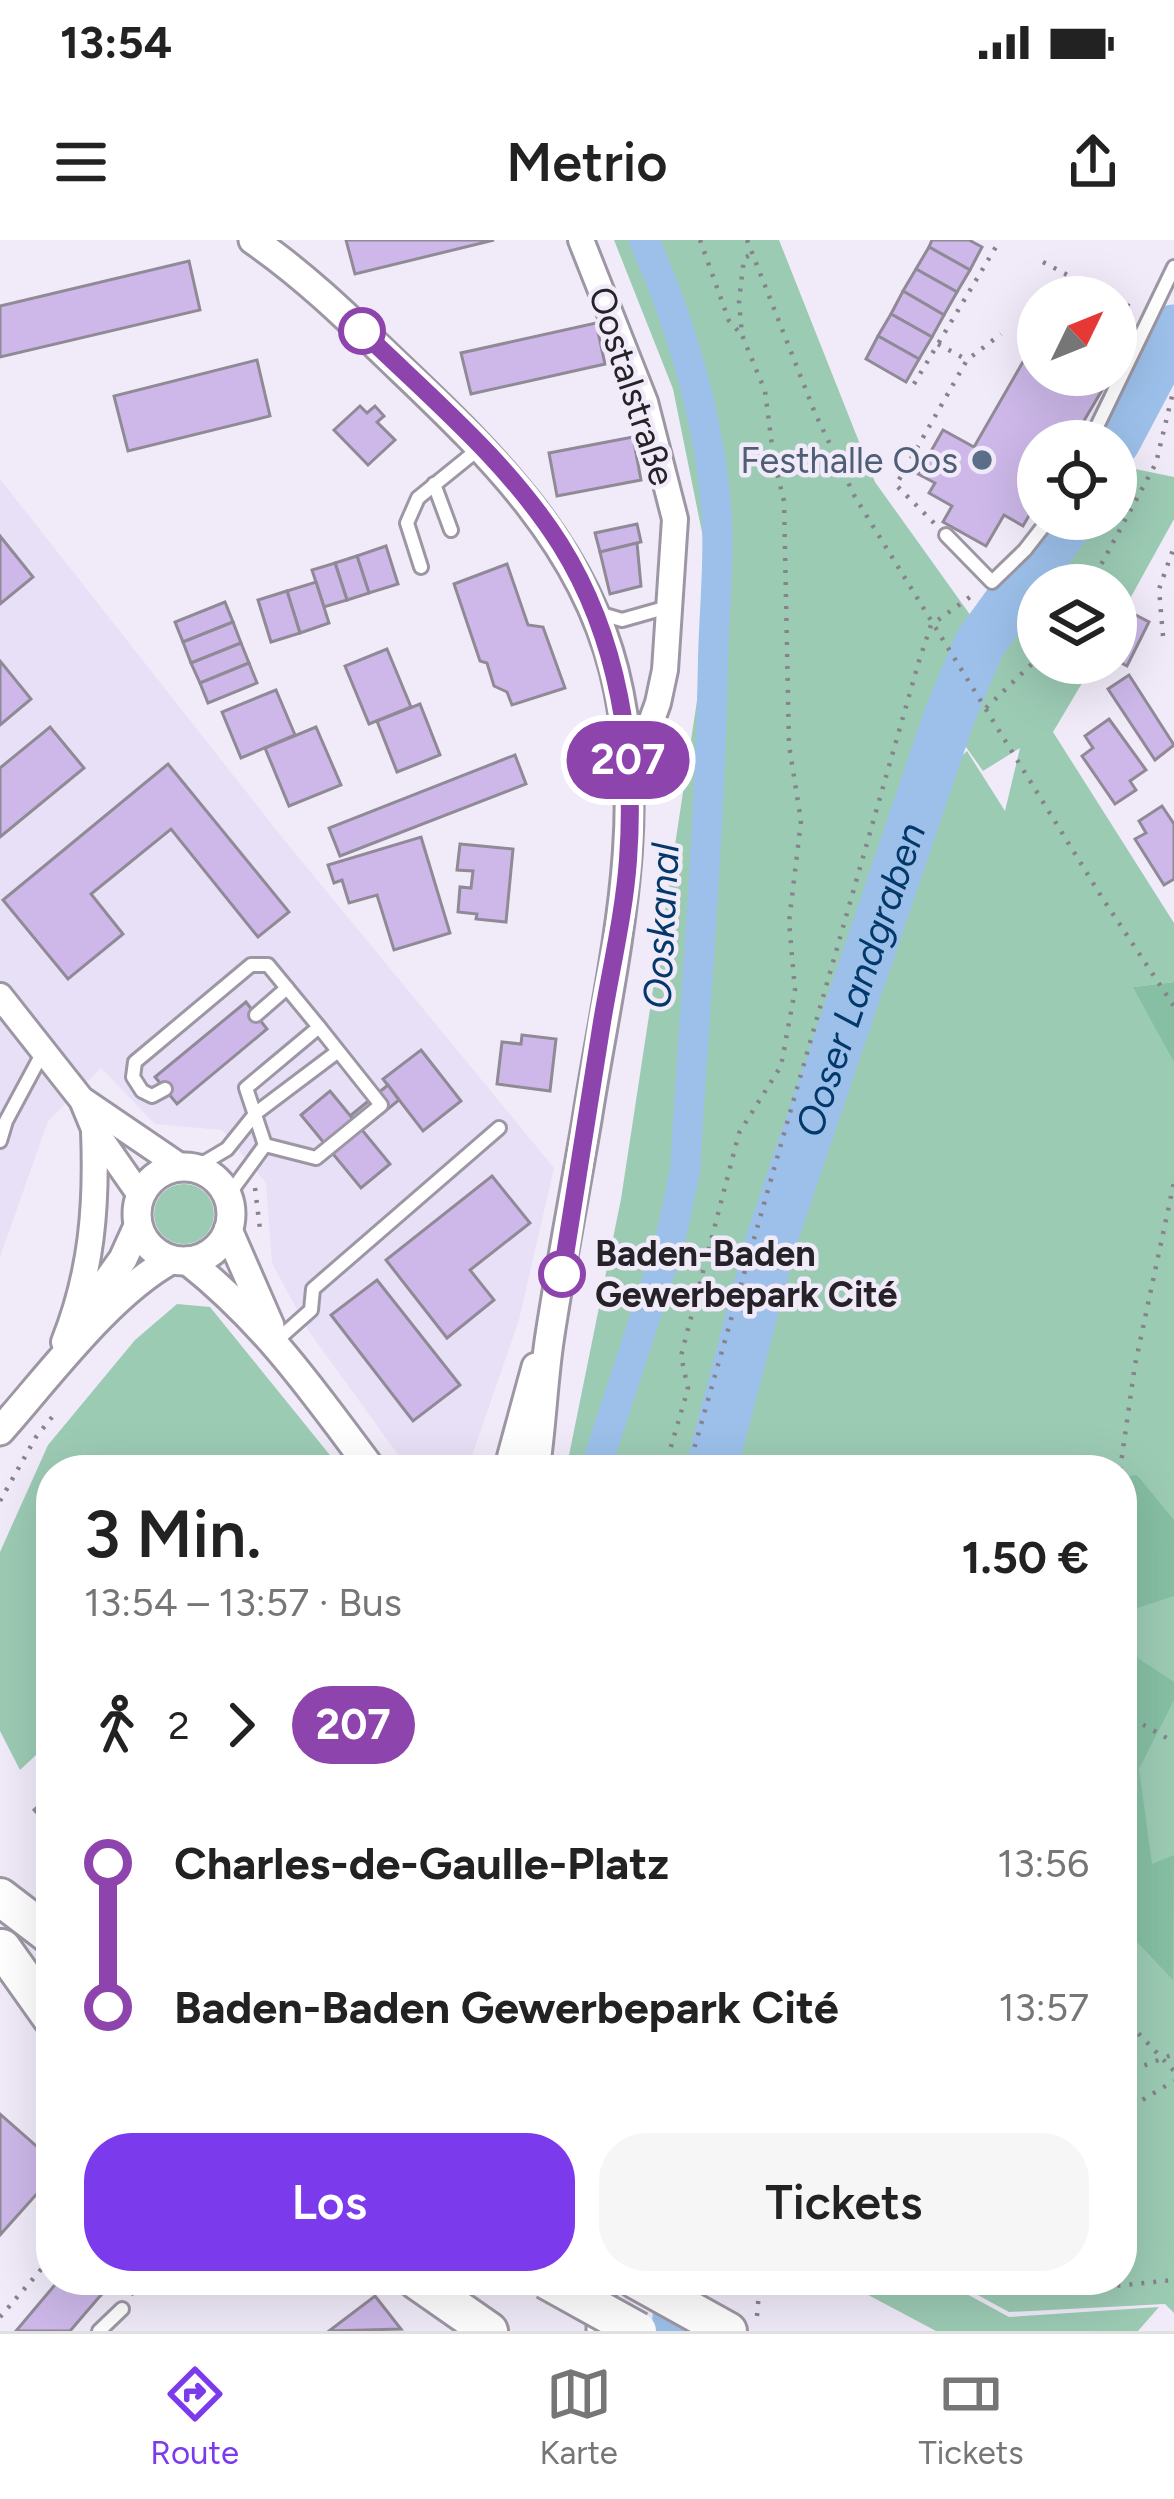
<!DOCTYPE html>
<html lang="de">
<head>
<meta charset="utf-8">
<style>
	body { margin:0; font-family:Figtree,sans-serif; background:#f6f6f6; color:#222; height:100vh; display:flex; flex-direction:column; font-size:45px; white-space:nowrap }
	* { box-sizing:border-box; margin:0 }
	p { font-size:39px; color:#767676 }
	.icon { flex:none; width:66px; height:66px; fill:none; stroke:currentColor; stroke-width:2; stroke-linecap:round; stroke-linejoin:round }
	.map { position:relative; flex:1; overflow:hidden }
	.details { position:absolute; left:36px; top:1215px; width:1101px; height:840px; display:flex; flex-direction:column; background:#fff; border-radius:48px; box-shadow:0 12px 48px #0002 }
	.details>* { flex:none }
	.badge { padding:0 24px; border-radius:39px; font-size:42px; line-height:78px }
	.needle { width:78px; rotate:47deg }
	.controls { position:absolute; left:1017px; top:36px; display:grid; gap:24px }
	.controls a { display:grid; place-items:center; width:120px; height:120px; border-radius:50%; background:#fff; box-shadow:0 12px 48px #0002; font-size:60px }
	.map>.badge { position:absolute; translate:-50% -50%; box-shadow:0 0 0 6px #fff }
	.legs { display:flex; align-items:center; gap:18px; height:132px; padding:0 48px; font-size:39px }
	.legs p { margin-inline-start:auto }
	.headline { display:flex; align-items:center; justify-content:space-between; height:204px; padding:0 48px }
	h1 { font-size:66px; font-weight:600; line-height:90px }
	.action { display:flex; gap:24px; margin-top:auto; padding:24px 48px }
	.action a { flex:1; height:138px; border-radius:48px; background:#7c3aed; color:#fff; font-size:48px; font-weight:600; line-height:138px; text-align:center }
	.action a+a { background:#f6f6f6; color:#222 }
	ul { padding:0 48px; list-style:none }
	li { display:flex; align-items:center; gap:42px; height:144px; font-size:45px }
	li i { display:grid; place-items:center; width:18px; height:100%; margin:0 15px; background:currentColor }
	li i::after { content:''; width:30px; height:30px; margin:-15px; border:9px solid; border-radius:50%; background:#fff }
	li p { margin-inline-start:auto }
	li:first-child i { background:linear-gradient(#0000 50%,currentColor 0) }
	li:last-child i { background:linear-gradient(currentColor 50%,#0000 0) }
	.status { display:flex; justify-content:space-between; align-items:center; height:84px; padding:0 60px; background:#fff; direction:ltr }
	.status svg { height:33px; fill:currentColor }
	header { display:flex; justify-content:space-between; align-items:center; height:156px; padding:0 48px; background:#fff; font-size:54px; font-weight:600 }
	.menu { display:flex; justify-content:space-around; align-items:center; height:168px; border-top:3px solid #e0e0e0; background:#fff; font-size:33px; color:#767676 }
	.menu a { display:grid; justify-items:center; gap:6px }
	.menu .on { color:#7c3aed }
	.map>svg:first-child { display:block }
	.commercial { fill:#e7e0f6 }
	.green { fill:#9ccbb4; fill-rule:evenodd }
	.forest { fill:#86bfa3 }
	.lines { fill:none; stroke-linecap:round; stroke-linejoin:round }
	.canal { stroke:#9cc0ea; stroke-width:30 }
	.river { stroke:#9cc0ea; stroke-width:51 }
	.building { fill:#cdb8e9; stroke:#908a97; stroke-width:3 }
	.service-casing { stroke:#9d97a4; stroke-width:18 }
	.minor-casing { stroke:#9d97a4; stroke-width:30 }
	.tertiary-casing { stroke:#9d97a4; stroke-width:33 }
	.primary-casing { stroke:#9d97a4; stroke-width:42 }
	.path { stroke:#87838c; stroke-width:4.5; stroke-dasharray:3 9; stroke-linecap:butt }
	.service { stroke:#fff; stroke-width:12 }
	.minor { stroke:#fff; stroke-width:24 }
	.tertiary { stroke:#fff; stroke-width:27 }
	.primary { stroke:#fff; stroke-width:36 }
	.primary-bridge-casing { stroke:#9d97a4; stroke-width:42; stroke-linecap:butt }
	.primary-bridge { stroke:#fff; stroke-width:36 }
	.line-1-casing { stroke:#fff; stroke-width:27 }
	.line-1 { stroke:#8e44ad; stroke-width:18 }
	.stop-1-dot { fill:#fff; stroke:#8e44ad; stroke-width:6 }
	.service-dot { fill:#5c6f8a; stroke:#f1ebf9; stroke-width:4.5 }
	.labels { text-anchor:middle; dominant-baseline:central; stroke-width:9; stroke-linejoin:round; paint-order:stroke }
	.street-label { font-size:36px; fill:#252328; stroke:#f1ebf9 }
	.service-label { font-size:36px; fill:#4e5e75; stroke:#f1ebf9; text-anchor:end }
	.stop-label { font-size:36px; font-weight:bold; fill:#252328; stroke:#f1ebf9; text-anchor:start }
	.water-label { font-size:39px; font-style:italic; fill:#03386b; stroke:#f1ebf9 }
</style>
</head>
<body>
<div class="status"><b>13:54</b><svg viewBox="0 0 49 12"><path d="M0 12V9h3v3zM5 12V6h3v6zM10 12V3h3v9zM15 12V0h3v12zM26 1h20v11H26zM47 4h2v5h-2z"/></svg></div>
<header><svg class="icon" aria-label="menu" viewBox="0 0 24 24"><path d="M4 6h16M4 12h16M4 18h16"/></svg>Metrio<svg class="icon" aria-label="share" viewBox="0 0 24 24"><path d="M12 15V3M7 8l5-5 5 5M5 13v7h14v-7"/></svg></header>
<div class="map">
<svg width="1174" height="2091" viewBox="0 0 1174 2091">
	<rect width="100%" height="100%" fill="#f1ebf9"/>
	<polygon class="commercial" points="0,239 281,596 554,928 519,1080 467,1230 409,1230 308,1090 272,1023 266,943 222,890 155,884 101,828 48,881 0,1017"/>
	<g class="green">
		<path d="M614,0H779L875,242L971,376L1031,321L1058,279H1116V225L1174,237V279L1116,384V345H1038V423H1094L1053,492L1174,683V742L1134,747L1174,823V2073L1165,2064L1009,2072L950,2040H1122V1230H566L621,959L698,454L706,312L673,149ZM966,507L983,531L1020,508L1005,571L967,511L944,533Z"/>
		<circle cx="184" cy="974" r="30"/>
		<polygon points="177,1064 210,1067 342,1230 51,1230 51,1501 20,1530 0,1491 0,1312 48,1205 135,1100"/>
		<polygon points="840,2040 941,2040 1009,2077 1159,2067 1138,2091 936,2091"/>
	</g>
	<g class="forest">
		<polygon points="1174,742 1174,823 1133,747"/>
		<polygon points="1137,1235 1174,1280 1174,1356 1122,1373 1122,1237"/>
		<polygon points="1124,1409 1174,1442 1174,1460 1139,1529 1152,1624 1174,1615 1173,1740 1122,1686"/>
	</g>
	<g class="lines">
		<path class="canal" d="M595,1230L670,1001L685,931C695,760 710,590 713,419C714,374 719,327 717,282C712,187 682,86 644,0"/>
		<g class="river">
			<polyline points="1115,201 1174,90"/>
			<path id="s1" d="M711,1230L772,998L950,474L980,403L1070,279"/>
			<polyline points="677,2091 681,2040"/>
		</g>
	</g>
	<g class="building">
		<polygon points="346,0 494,0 355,34"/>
		<polygon points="932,0 969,0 982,7 970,30 929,7"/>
		<polygon points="929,7 970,30 957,52 916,29"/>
		<polygon points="189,21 200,70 0,117 0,66"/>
		<polygon points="916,29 957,52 944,75 903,51"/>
		<polygon points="903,51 944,75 932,97 891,74"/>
		<polygon points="891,74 932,97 919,119 878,96"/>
		<polygon points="1116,77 1136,88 1117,123 1116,123"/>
		<polygon points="596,83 605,124 471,154 461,113"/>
		<polygon points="878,96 919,119 906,142 866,119"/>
		<polygon points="257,120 270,176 128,211 114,156"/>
		<polygon points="1024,120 1038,128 1038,135 1111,135 1072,201 1038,201 1038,260 1023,286 1004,275 986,306 943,282 952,266 929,253 935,243 918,234 943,190 974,207"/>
		<polygon points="360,166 367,173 375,166 384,176 377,182 395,200 368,225 334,190"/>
		<polygon points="633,197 641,240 557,256 549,213"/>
		<polygon points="637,284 641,302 600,312 595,293"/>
		<polygon points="0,296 33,337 0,364"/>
		<polygon points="637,303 641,346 610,354 600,312"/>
		<polygon points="386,306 398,344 369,353 357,316"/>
		<polygon points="357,316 369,353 347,360 335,323"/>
		<polygon points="335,323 347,360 324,367 312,330"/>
		<polygon points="507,324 528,385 543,387 565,448 512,465 507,452 494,446 487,423 480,421 454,344"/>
		<polygon points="316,342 329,383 300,393 287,351"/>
		<polygon points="287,351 300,393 271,402 258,360"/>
		<polygon points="225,362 233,382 183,402 175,382"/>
		<polygon points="1128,371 1149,382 1127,426 1116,420 1116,393"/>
		<polygon points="233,382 241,403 191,423 183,402"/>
		<polygon points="241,403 249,423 200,443 191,423"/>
		<polygon points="387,409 411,467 369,484 345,426"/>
		<polygon points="0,421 31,459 0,485"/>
		<polygon points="249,423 257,443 208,463 200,443"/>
		<polygon points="1129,435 1174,505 1155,520 1108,449"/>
		<polygon points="276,450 295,495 241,518 222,472"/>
		<polygon points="420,464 440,515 397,532 377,481"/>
		<polygon points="1109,479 1146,530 1130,541 1136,550 1115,564 1082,516 1093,508 1085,496"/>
		<polygon points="50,487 84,528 0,597 0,528"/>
		<polygon points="316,487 341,545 289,566 265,508"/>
		<polygon points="515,515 526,544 340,616 329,588"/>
		<polygon points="168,524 289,672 258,697 171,589 91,654 123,694 68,739 3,660"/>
		<polygon points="1162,566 1174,584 1174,639 1164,645 1135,599 1146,593 1139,581"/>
		<polygon points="421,597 450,693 394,710 377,655 349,663 342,640 334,643 328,625"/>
		<polygon points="460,604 513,609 506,682 476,679 477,674 458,672 460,647 471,648 473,631 457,630"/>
		<polygon points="246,762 267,789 177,864 155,837"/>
		<polygon points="522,795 556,799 550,851 497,844 502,802 521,804"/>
		<polygon points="421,810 461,861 423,891 383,839"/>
		<polygon points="388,845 399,860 362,890 350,876"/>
		<polygon points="330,851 390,924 361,948 301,875"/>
		<polygon points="492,936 530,983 470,1030 494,1060 447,1098 386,1020"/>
		<polygon points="377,1040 460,1145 413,1181 331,1075"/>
		<polygon points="51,1555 51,1589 34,1570"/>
		<polygon points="0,1874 51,1919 51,1938 0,1995"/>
		<polygon points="59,2040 84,2040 101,2055 70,2091 16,2091"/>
		<polygon points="84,2040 113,2040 101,2055"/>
		<polygon points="375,2056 401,2089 329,2091"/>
	</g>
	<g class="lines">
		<g class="service-casing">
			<g id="service">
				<polyline points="1090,201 1174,27"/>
				<polyline points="434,244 451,290"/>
				<polyline points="946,295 992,342 1025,310 1049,279"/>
				<polyline points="421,327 407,283 418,258 481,207"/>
				<polyline points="595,372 622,380 668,367"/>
				<polyline points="256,775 287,748"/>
				<polyline points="165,849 152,856 142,851 133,837 135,822 251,725 268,725 319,787 246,848 265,905"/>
				<polyline points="0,901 6,881 43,812"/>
				<polyline points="265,905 316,918 381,865 319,787"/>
				<polyline points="195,928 227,909 256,873 337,812"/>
				<polyline points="227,957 265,905"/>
				<polyline points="276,1101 311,1070 313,1049 499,888"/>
				<polyline points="99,2091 122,2069"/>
			</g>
		</g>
		<g class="minor-casing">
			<g id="minor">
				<polyline points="581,0 645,162 675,279 665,430 658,463 630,540"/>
				<polyline points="0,756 82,860 94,889 140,955"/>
				<polyline points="84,861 181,927"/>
				<path d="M64,1102C92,1032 97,965 94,891"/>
			</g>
		</g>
		<g class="tertiary-casing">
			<g id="tertiary">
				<path d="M253,0C308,38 354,84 403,131C493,217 582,305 614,430C652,579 610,732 587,880C575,951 561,1023 550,1095C543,1139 542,1185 535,1230"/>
				<circle cx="184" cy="974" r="47"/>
				<polyline points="228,990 270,1086"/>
				<path d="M188,1021C266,1083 313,1151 372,1230"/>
				<polyline points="81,1078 123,1019 138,986"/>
				<path d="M0,1191C48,1137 109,1054 171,1020"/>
				<polyline points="508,1230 536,1127"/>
				<polyline points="601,2091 602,2040"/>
			</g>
		</g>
		<g class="primary-casing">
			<g id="primary">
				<polyline points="0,1657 51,1696"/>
				<polyline points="2,1708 51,1777"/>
				<polyline points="416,2040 489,2091"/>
				<polyline points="636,2040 728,2091"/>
			</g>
		</g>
		<g class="path">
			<polyline points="700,0 729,81 740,93"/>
			<polyline points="747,0 815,173 855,257 1101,656 1174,766"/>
			<polyline points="1043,22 1109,57"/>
			<polyline points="1116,60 1133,68"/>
			<polyline points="938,104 967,120"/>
			<polyline points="914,144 1000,0"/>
			<polyline points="1116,257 1132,268"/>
			<polyline points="934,283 896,245 967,120 1001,94"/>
			<polyline points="1090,345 1156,223 1174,148"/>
			<polyline points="1163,396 1159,349 1174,307"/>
			<polyline points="986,468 1038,418"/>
			<polyline points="255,948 260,989"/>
			<polyline points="664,1230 688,1149 681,1116 739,893 781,826 795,750 789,682 801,581 789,505 784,261 774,221 765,151 742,95 739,61 744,18 752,14"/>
			<polyline points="688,1230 919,421 931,385 977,352"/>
			<polyline points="1120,1230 1135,1125 1174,942"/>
			<polyline points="0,1261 36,1197 57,1171"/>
			<polyline points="1122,1473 1174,1502"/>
			<polyline points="1122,1776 1174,1831"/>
			<polyline points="1122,1834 1174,1814"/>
			<polyline points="1122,1872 1174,1841"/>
			<polyline points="1082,2040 1114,2046 1174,2040"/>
			<polyline points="131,2055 141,2040"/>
			<polyline points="757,2076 760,2040"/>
			<polyline points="0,2077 51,2018"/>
		</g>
		<use href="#service" class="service"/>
		<use href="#minor" class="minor"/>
		<use href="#tertiary" class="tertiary"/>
		<use href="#primary" class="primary"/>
		<g class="primary-bridge-casing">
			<polyline id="primary-bridge" points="546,2040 638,2091"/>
		</g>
		<use href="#primary-bridge" class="primary-bridge"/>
	</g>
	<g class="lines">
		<g class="line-1-casing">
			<path id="line-1" d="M362,91C431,158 508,222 560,304C619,398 636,511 628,620C624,674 611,728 602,782C589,866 575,950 562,1034"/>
		</g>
		<use href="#line-1" class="line-1"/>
	</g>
	<g class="stop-1-dot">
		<circle cx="362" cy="91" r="21"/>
		<circle cx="562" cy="1034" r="21"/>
	</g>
	<circle class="service-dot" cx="982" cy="220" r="12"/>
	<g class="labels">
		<g class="street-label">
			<text transform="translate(632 146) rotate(72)">Oostalstraße</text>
		</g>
		<g class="service-label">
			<text x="958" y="220">Festhalle Oos</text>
		</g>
		<g class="stop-label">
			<text x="595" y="1013">Baden-Baden<tspan x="595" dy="41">Gewerbepark Cité</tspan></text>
		</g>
		<g class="water-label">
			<text transform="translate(661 686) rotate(-87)">Ooskanal</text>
			<text stroke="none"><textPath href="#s1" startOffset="513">Ooser Landgraben</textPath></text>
		</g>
	</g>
</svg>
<div class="controls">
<a><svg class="needle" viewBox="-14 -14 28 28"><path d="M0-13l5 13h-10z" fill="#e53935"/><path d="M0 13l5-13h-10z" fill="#767676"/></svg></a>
<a><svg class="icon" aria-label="locate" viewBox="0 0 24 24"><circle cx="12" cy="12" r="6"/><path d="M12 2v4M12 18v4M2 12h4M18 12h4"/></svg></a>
<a><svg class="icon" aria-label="layers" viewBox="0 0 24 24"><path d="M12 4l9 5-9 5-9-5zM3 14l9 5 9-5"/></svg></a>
</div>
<b class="badge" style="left:628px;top:520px;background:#8e44ad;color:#fff">207</b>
<section class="details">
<div class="headline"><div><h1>3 Min.</h1><p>13:54 – 13:57 · Bus</p></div><b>1.50 €</b></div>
<div class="legs"><svg class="icon" aria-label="walk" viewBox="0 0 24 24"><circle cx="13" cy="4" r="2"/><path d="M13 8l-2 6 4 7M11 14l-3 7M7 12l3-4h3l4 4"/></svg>2<svg class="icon" aria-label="forward" viewBox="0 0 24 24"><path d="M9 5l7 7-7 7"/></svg><b class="badge" style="background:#8e44ad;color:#fff">207</b></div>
<ul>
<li><i style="color:#8e44ad"></i><b>Charles-de-Gaulle-Platz</b><p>13:56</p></li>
<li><i style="color:#8e44ad"></i><b>Baden-Baden Gewerbepark Cité</b><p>13:57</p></li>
</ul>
<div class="action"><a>Los</a><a>Tickets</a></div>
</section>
</div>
<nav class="menu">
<a class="on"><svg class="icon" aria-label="directions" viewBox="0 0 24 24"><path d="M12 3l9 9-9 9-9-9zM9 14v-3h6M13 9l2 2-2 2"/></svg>Route</a>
<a><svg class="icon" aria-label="map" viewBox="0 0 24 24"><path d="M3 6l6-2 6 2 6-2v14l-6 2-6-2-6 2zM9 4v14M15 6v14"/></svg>Karte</a>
<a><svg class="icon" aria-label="tickets" viewBox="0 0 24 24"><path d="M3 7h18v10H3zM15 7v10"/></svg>Tickets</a>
</nav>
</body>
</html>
